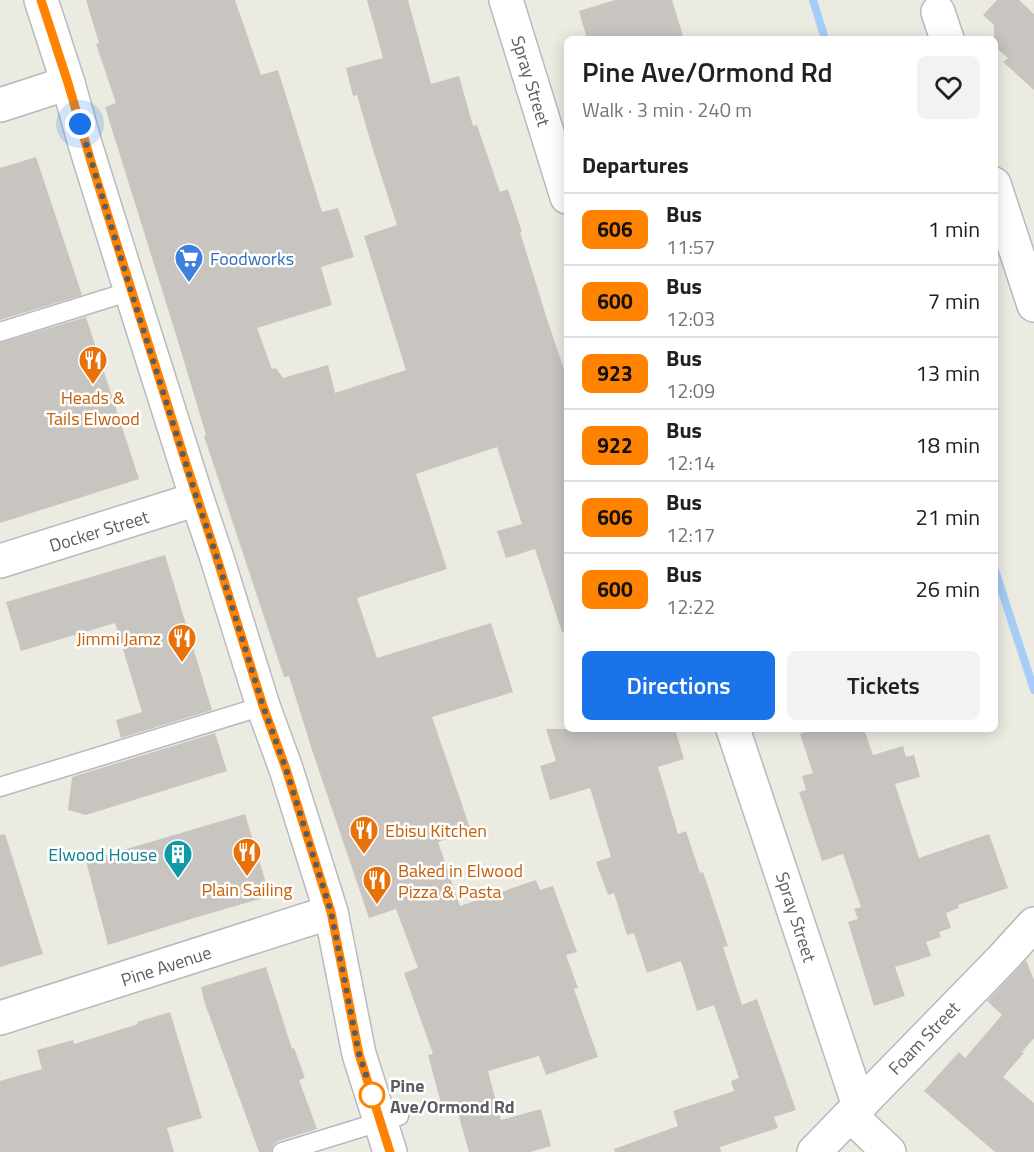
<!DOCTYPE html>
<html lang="en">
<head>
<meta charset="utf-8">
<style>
	body { margin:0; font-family:"Titillium Web",sans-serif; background:#f2f2f2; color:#202124; height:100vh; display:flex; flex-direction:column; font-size:22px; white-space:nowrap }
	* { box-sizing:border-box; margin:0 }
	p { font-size:20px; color:#757577 }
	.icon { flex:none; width:33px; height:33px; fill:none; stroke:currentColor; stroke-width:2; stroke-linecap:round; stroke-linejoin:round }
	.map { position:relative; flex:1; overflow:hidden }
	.side { position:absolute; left:564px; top:36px; width:434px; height:696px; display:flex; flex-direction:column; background:#fff; border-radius:9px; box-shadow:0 3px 15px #0003 }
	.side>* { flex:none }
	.badge { padding:0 12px; border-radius:9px; font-size:21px; line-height:39px }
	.you { position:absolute; width:30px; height:30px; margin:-15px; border:4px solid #fff; border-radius:50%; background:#1a73e8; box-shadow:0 0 0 9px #1a73e833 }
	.map>.badge { position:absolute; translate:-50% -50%; box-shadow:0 0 0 3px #fff }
	h2 { padding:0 18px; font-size:22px; line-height:54px }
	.round { display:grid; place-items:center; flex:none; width:63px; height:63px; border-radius:9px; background:#f2f2f2 }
	.head { display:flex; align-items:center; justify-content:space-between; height:102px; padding:0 18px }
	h1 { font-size:28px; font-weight:600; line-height:45px }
	.button { display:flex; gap:12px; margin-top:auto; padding:12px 18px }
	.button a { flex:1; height:69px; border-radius:9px; background:#1a73e8; color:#fff; font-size:24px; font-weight:600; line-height:69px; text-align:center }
	.button a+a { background:#f2f2f2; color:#202124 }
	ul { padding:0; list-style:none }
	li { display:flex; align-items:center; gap:18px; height:72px; padding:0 18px; border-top:2px solid #e0e0e0 }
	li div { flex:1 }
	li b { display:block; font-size:22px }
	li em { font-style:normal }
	li .badge { min-width:66px; font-weight:700; text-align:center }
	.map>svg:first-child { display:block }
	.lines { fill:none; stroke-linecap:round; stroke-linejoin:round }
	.stream { stroke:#a6cdf8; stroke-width:8 }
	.building { fill:#c8c5c0 }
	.lane-casing { stroke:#b7b9be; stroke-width:21 }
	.street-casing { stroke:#b7b9be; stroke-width:36 }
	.secondary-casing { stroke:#b8bac0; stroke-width:36 }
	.lane { stroke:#fff; stroke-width:18 }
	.street { stroke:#fff; stroke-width:33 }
	.secondary { stroke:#fff; stroke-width:33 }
	.line-casing { stroke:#fff; stroke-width:14 }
	.line { stroke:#ff8200; stroke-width:9 }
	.walk { stroke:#5a5d62; stroke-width:6; stroke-dasharray:0 10.8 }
	.stop-dot { fill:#fff; stroke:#ff8200; stroke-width:3 }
	.labels { text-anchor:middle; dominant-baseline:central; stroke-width:5; stroke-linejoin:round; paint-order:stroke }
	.street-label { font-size:18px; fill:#5a5d62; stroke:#fff }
	.shop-label { font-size:18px; fill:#366cbe; stroke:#fff; text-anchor:start }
	.food-label { font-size:18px; fill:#c56008; stroke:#fff }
	.culture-label { font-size:18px; fill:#0d838f; stroke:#fff; text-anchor:end }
	.stop-label { font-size:18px; font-weight:bold; fill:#5a5d62; stroke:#fff; text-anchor:start }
</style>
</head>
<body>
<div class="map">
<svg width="1034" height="1152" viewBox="0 0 1034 1152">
	<rect width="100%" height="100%" fill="#ecebe2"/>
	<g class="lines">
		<g class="stream">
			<polyline points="813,0 825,39"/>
			<polyline points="994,567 1034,690"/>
		</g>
	</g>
	<g class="building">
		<polygon points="86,0 235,0 261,75 278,70 322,212 338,208 354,257 321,267 332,305 257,328 272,369 276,368 283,378 328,365 335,393 406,370 364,236 397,225 373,150 357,95 353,96 346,68 383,58 367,0 408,0 431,84 459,76 473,126 477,125 500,192 508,189 522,232 520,232 547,319 567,378 567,631 562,632 535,549 506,558 497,531 522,524 497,447 416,474 447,569 357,598 377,658 491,623 513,692 432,717 471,831 438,842 460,906 536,880 540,890 553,886 577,952 566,955 578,988 574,989 598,1057 546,1075 539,1056 488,1071 501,1120 541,1109 551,1146 530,1152 469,1152 455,1103 442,1107 428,1055 433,1054 404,973 418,968 396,909 369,918 312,750 289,676 284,677 204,436 206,435 181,351 105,107 116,103 96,44 99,43"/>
		<polygon points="615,0 672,0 684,39 587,39 579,11"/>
		<polygon points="997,0 1019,0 1034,14 1034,90 1003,62 1008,58 994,46 994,25 983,15"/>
		<polygon points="36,157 82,295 0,320 0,168"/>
		<polygon points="86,317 139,479 0,523 0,343"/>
		<polygon points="165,555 212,710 121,738 116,720 142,712 115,623 21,651 6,602"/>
		<polygon points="546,729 675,729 684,759 658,767 678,834 686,831 700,873 703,872 728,946 723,947 742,1005 757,999 796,1110 774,1117 778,1128 720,1147 721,1152 615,1152 614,1149 678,1126 673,1111 734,1091 731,1081 739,1078 714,1005 697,1011 681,961 647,973 634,933 627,935 614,893 608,895 596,862 611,857 590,788 550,800 540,766 556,761"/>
		<polygon points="814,729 864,729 873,755 903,746 906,757 914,755 920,777 895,784 919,858 989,834 1008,888 958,905 959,908 946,913 951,928 939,932 941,937 926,942 931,956 895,967 905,996 874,1006 848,922 858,919 854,909 861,907 843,854 822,861 799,792 806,790 802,776 813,773 800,734"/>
		<polygon points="215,733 227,771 86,815 68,810 72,777"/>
		<polygon points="245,814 270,896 191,919 108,945 86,861"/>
		<polygon points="5,834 43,954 0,967 0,835"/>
		<polygon points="1026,960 1034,980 1034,1038 1022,1052 1024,1053 1003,1077 1034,1103 1034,1152 995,1152 924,1091 959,1052 965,1058 1002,1015 987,1001"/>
		<polygon points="266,967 292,1049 294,1048 305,1078 299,1080 317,1129 278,1141 273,1145 271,1152 259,1152 204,1001 201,987"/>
		<polygon points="170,1012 202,1118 167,1128 174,1152 0,1152 0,1081 42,1069 37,1050 73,1040 74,1044 138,1024 137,1022"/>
	</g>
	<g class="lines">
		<g class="lane-casing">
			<g id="lane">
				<polyline points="0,332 131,291"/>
				<polyline points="0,787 263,706"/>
				<polyline points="282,1152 399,1116"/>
			</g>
		</g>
		<g class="street-casing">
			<g id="street">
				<polyline points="506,0 567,197"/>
				<polyline points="938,12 947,39"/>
				<polyline points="0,105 68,83"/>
				<polyline points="994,184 1034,305"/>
				<polyline points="0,561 197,499"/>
				<polyline points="733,729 859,1106"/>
				<polyline points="0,1018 331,912"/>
				<polyline points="850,1115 889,1152"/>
				<polyline points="814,1152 1003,958 1034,924"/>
			</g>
		</g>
		<g class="secondary-casing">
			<polyline id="secondary" points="41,0 68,83 85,144 131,291 197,499 216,555 263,706 286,769 331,912 359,1054 390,1152"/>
		</g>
		<use href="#lane" class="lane"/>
		<use href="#street" class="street"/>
		<use href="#secondary" class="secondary"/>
	</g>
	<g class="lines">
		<g class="line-casing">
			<polyline id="line" points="41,0 68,83 92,165 184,457 216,555 263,706 286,769 331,912 359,1054 390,1152"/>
		</g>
		<use href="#line" class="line"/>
		<polyline class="walk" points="80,124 131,291 197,499 216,555 263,706 286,769 331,912 359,1054 374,1099 372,1095"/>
	</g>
	<defs>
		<g id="supermarket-pin" transform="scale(1.5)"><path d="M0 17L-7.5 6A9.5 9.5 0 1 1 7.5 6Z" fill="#3f7fe0" stroke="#fff"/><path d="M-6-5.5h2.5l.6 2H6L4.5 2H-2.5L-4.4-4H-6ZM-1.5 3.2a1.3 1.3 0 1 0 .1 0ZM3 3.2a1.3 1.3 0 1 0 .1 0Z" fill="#fff"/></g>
		<g id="restaurant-pin" transform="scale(1.5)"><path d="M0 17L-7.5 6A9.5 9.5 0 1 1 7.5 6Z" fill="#e8710a" stroke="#fff"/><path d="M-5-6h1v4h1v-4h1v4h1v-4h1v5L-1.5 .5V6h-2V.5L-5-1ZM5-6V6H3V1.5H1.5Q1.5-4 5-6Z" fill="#fff"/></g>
		<g id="building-pin" transform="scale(1.5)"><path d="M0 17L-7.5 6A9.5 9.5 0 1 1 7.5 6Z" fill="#0f9aa8" stroke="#fff"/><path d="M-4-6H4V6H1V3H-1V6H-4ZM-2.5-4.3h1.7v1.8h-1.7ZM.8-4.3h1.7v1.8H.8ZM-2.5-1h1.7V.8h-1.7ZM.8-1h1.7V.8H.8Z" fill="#fff"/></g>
	</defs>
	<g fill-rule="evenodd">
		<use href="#supermarket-pin" x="189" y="258"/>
		<use href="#restaurant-pin" x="93" y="360"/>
		<use href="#restaurant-pin" x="182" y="638"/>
		<use href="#restaurant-pin" x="364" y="830"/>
		<use href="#restaurant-pin" x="247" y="852"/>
		<use href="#building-pin" x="178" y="854"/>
		<use href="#restaurant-pin" x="377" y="880"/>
	</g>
	<circle class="stop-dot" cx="372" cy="1095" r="12"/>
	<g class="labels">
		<g class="street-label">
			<text transform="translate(531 81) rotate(73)">Spray Street</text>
			<text transform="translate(99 531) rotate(-17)">Docker Street</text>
			<text transform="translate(796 917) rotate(72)">Spray Street</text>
			<text transform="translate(166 966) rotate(-18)">Pine Avenue</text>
			<text transform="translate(924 1038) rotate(-46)">Foam Street</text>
		</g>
		<g class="shop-label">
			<text x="210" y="258">Foodworks</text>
		</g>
		<g class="food-label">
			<text x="93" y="397">Heads &amp;<tspan x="93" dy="21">Tails Elwood</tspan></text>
			<text x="161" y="638" text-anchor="end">Jimmi Jamz</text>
			<text x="385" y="830" text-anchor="start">Ebisu Kitchen</text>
			<text x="398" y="870" text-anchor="start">Baked in Elwood<tspan x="398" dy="21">Pizza &amp; Pasta</tspan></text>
			<text x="247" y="889">Plain Sailing</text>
		</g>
		<g class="culture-label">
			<text x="157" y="854">Elwood House</text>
		</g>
		<g class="stop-label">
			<text x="390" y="1085">Pine<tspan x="390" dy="21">Ave/Ormond Rd</tspan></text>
		</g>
	</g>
</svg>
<div class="you" style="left:80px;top:124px"></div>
<section class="side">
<div class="head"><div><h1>Pine Ave/Ormond Rd</h1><p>Walk · 3 min · 240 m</p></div><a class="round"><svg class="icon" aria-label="heart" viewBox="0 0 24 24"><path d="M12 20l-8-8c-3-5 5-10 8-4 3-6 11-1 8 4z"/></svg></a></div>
<h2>Departures</h2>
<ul>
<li><span class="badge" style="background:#ff8200;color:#111">606</span><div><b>Bus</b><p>11:57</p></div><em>1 min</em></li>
<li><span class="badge" style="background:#ff8200;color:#111">600</span><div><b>Bus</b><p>12:03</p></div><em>7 min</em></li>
<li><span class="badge" style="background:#ff8200;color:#111">923</span><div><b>Bus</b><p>12:09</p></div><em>13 min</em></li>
<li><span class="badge" style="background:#ff8200;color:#111">922</span><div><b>Bus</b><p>12:14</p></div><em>18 min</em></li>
<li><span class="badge" style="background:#ff8200;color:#111">606</span><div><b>Bus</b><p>12:17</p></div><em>21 min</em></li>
<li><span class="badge" style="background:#ff8200;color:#111">600</span><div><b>Bus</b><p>12:22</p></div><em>26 min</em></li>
</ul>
<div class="button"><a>Directions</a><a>Tickets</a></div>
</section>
</div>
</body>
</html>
